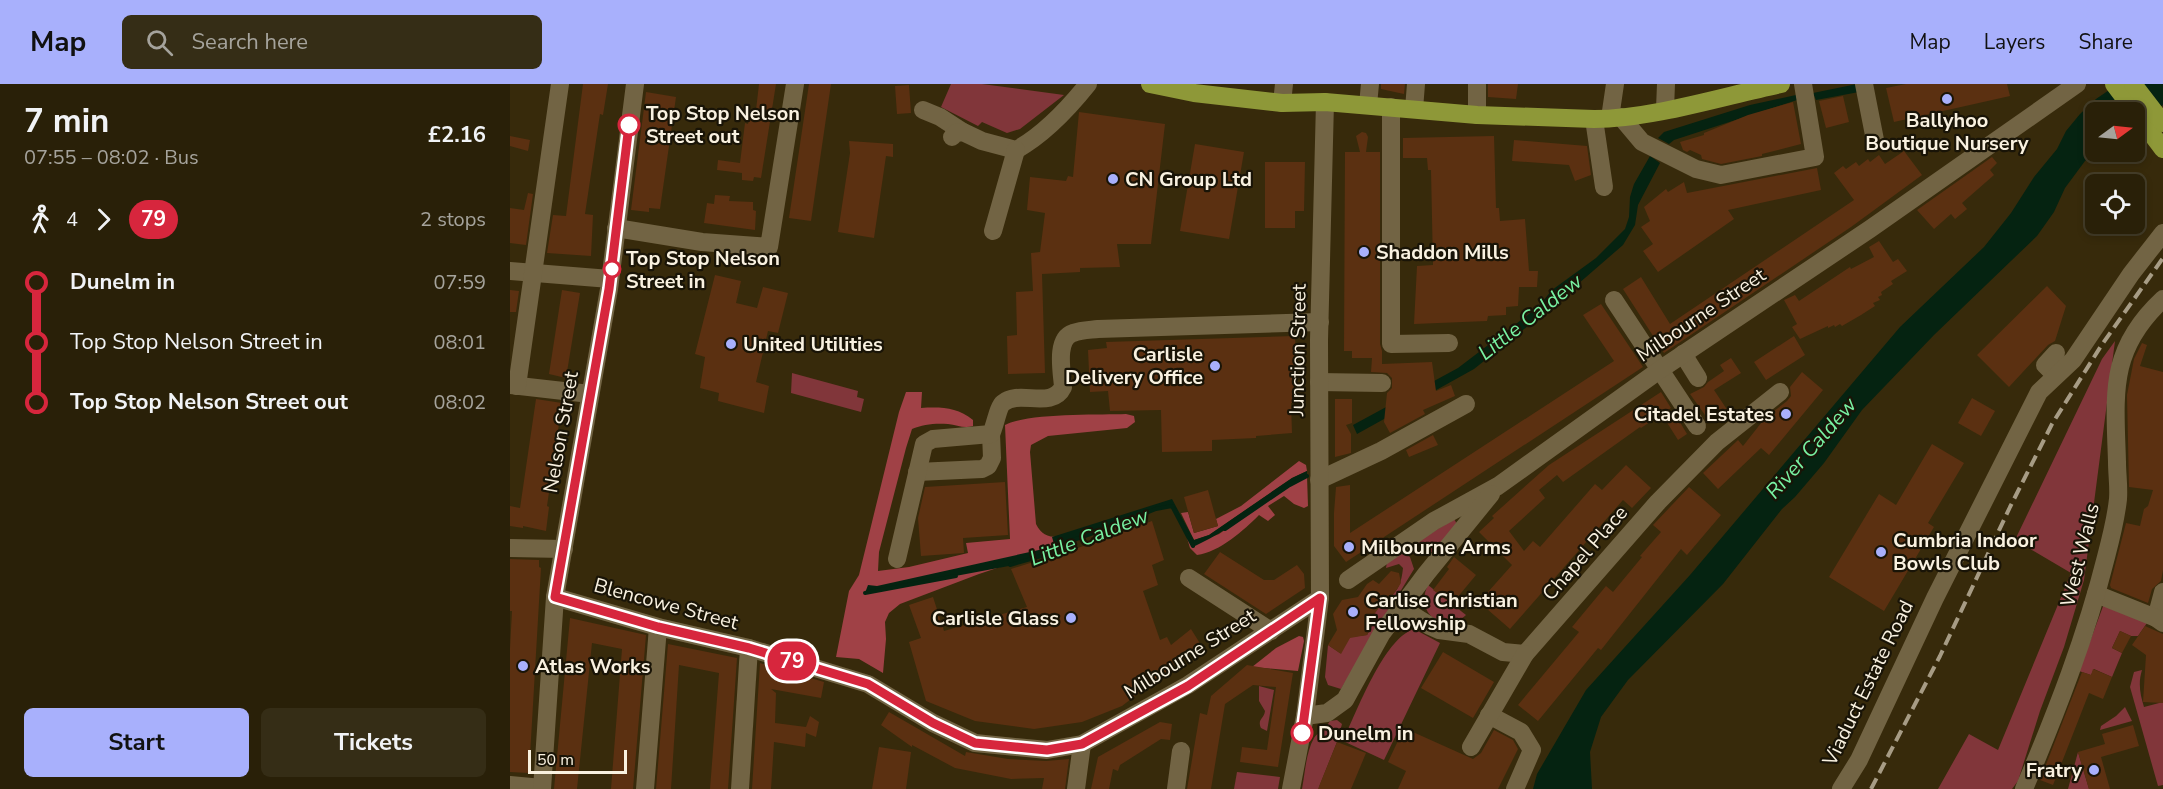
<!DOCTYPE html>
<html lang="en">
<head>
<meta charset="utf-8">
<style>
	body { margin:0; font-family:"Nunito Sans",sans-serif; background:#352d16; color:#f1f3f6; height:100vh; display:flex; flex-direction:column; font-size:22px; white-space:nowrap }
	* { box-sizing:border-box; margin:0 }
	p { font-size:20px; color:#a5a39c }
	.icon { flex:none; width:33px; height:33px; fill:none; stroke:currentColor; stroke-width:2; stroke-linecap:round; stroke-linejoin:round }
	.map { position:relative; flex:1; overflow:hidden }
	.sheet { display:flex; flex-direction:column; background:#292008; width:510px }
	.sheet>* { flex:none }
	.badge { padding:0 12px; border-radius:20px; font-size:21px; line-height:39px }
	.needle { width:39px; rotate:75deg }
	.controls { position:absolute; left:1575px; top:18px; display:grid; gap:12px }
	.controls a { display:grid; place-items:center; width:60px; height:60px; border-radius:9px; background:#292008; box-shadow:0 3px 9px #0003,0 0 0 2px #453e29; font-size:30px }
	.scale { position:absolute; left:18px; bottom:15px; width:99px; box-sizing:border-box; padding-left:6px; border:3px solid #f9f1e0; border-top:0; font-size:16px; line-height:21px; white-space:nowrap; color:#f9f1e0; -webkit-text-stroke:4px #191407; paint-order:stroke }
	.map>.badge { position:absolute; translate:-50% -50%; box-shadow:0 0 0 3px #fff }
	.legs { display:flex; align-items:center; gap:9px; height:66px; padding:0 24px; font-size:20px }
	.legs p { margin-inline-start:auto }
	.head { display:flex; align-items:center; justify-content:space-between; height:102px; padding:0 24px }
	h1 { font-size:33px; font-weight:700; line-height:45px }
	.action { display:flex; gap:12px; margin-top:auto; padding:12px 24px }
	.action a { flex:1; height:69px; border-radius:9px; background:#a8b0fc; color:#111; font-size:24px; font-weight:700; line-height:69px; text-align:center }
	.action a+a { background:#352d16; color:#f1f3f6 }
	ul { padding:0 24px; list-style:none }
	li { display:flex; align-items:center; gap:21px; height:60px; font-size:22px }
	li i { display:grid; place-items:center; width:9px; height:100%; margin:0 8px; background:currentColor }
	li i::after { content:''; width:15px; height:15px; margin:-8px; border:4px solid; border-radius:50%; background:#292008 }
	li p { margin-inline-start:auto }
	li:first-child i { background:linear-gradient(#0000 50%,currentColor 0) }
	li:last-child i { background:linear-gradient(currentColor 50%,#0000 0) }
	header { display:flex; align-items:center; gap:36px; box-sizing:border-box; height:84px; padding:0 30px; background:#a8b0fc; color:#111 }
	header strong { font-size:28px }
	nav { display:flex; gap:33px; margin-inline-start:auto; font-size:21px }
	.search { width:420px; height:54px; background:#352d16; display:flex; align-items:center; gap:15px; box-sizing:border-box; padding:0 21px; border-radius:9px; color:#a5a39c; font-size:22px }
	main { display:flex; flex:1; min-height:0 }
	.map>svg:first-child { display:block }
	.green { fill:#81363a }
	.forest { fill:#a04146 }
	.water { fill:#052311 }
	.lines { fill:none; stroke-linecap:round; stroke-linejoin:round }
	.stream { stroke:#052311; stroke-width:4 }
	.building { fill:#5b3011 }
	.minor { stroke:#726444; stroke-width:18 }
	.major { stroke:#8e9838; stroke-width:18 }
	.rail { stroke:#a79c85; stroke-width:4; stroke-dasharray:12 6; stroke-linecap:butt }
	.line-1-casing { stroke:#fff; stroke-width:14 }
	.line-1 { stroke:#d7263d; stroke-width:9 }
	.poi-dot { fill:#a8b0fc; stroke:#191407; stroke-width:2 }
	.stop-1-dot { fill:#fff; stroke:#d7263d; stroke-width:3 }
	.labels { text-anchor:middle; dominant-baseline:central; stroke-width:4.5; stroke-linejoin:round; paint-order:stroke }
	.stop-label { font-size:20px; font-weight:bold; fill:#f9f1e0; stroke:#191407; text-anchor:start }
	.poi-label { font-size:20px; font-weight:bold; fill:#f9f1e0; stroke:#191407; text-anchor:start }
	.street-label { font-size:20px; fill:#f9f1e0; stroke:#191407 }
	.water-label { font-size:21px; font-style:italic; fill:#78f1a2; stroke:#191407 }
</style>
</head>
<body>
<header>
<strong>Map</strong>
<div class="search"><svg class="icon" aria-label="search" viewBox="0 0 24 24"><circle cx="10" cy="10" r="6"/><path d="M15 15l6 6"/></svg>Search here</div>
<nav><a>Map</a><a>Layers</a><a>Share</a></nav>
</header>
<main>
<section class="sheet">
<div class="head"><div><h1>7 min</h1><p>07:55 – 08:02 · Bus</p></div><b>£2.16</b></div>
<div class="legs"><svg class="icon" aria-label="walk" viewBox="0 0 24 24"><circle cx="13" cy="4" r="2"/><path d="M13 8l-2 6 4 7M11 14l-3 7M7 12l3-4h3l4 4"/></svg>4<svg class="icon" aria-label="forward" viewBox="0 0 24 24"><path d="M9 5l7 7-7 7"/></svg><b class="badge" style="background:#d7263d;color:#fff">79</b><p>2 stops</p></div>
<ul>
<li><i style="color:#d7263d"></i><b>Dunelm in</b><p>07:59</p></li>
<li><i style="color:#d7263d"></i><span>Top Stop Nelson Street in</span><p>08:01</p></li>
<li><i style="color:#d7263d"></i><b>Top Stop Nelson Street out</b><p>08:02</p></li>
</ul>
<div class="action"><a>Start</a><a>Tickets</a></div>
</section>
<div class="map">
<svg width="1653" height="705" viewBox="0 0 1653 705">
	<rect width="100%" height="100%" fill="#372a0b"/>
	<g class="green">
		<polygon points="441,0 472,0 554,11 510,45 497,49 472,38 468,42 431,23"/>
		<polygon points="1605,257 1574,496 1554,563 1530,627 1508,697 1502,705 1428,705 1459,650 1488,666 1561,489 1505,456 1592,275"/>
		<polygon points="282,289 348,307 347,313 354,315 351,328 281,309"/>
		<path d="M944,435L947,440L928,469C918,467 908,469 899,463Z"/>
		<path d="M888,470H895L900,473L904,485L831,605L818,601L815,593L818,561L830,569L840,553L857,551L864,538L861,523C882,510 890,512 893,484L889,480L876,484L877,478Z"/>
		<path d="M918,501L956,531C933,552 904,528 918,501Z"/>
		<polygon points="1595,517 1639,536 1628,552 1621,552 1610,547 1602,564 1612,569 1602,593 1584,585 1581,591 1569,587"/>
		<path d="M904,545L930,559L874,676L833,657C846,629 874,554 904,545Z"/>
		<path d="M1632,586C1628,599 1630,610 1634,623L1653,618V701L1648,702L1620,603L1624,588Z"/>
		<path d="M749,602L764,606L757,647L751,644C747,635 754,635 755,627L749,617Z"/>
		<polygon points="1615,623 1622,637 1590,646 1591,642 1606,632"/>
		<path d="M827,636L832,640L827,658L809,703L812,705H792C795,689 796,668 804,654C809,647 816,644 820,637Z"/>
		<polygon points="1568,668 1579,705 1558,705"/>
		<polygon points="727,688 770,693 768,705 724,705"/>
	</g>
	<g class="forest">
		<path d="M396,308H412L411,324C431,323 447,323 463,336V342C454,345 447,341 438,340C426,339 413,340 402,345L396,364L369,468L368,487L399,483L458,469L456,459L500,455L495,341C517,329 588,331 616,330L624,332L625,338L617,344L538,352L521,361L520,368L526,440C531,450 537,453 548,453L543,462L529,470L469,490L390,520L379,529L375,538L376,555L373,589L349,575L326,573L339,507L349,491L389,328Z"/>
		<polygon points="789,377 796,381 797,387 782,394 699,451 684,456 671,429 678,428 684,449 708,442 706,435 731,422"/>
		<path d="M797,392L798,422L794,424L784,420L774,412L758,422L765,431L758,437L749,431C734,446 710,468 687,471L680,464L677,454L681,461L709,450L778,402Z"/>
		<polygon points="789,552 793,553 794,557 788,587 742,583 766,564"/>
	</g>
	<g class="water">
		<polygon points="1347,0 1349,8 1306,16 1303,9"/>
		<polygon points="1608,0 1653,0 1653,21 1625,39 1624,28 1586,28 1586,68 1575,77 1555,104 1544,128 1527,152 1424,251 1352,326 1314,379 1285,413 1272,425 1213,500 1118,596 1091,633 1080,668 1082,705 1023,705 1027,690 1076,606 1180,491 1390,243 1474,163 1501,129 1524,93 1547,65 1556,47 1570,30 1586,15"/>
		<polygon points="1286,11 1287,16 1164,56 1159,60 1148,54 1154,48 1240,21"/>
		<polygon points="1140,72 1150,79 1128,121 1125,141 1113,161 1038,226 964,285 847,350 843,341 948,284 1028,223 1042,206 1086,174 1115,145 1119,133 1120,113 1124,100"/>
		<path d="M797,387V392C758,414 724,444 683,463L661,422L646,425L555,459L556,465L504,481L355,509L358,501L367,502L538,464L544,460L542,453L662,415L684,456L699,451L782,394Z"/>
	</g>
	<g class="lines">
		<g class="stream">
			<polyline points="621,435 646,425 662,422 683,462"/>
			<polyline points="715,445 778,402 797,392"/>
			<polyline points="500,481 556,465 555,459 614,438"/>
			<polyline points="355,509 446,492"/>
		</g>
	</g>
	<g class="building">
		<polygon points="73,0 98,0 93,31 90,30 75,130 83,131 81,172 37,169 43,131 56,132"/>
		<polygon points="249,0 266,0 251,94 244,93 243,97 232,96 232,89 207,86 208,76 230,79 235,39 238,40 239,34 245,35"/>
		<polygon points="299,0 321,0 301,137 279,134"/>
		<polygon points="871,0 895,0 894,10 871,5"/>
		<polygon points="978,0 1008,0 1006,15 978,13"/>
		<polygon points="1396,0 1497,0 1500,12 1384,38 1376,4"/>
		<polygon points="399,1 401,29 387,30 385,2"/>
		<polygon points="136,8 166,13 150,125 139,124 139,128 121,126"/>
		<polygon points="1333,12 1339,38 1316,44 1309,17"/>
		<polygon points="1283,18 1291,60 1252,70 1252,72 1211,80 1192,75 1191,71 1180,66 1177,68 1173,66 1170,58 1194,51 1194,49 1238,31"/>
		<polygon points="569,28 655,40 641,160 607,160 610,183 570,184 570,188 532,190 535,289 498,290 497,252 507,251 506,208 523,207 521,169 530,168 535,129 517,126 520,93 556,97 558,92 563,93"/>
		<polygon points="852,48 856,49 858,53 856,68 870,68 870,260 872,267 872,280 922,278 926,307 941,301 945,312 913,326 915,330 880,349 874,338 877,309 882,304 882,294 877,289 861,288 862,274 842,274 842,267 834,267 835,68 850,68 846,52"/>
		<polygon points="0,52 20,56 18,67 0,62"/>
		<polygon points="984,52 986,124 989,124 990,137 1015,135 1019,187 1028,187 1027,203 1009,203 1008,222 996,223 996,231 978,232 977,237 904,240 907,182 923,181 921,86 918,86 917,74 893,74 893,54"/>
		<polygon points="1004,56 1077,62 1081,91 1065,97 1059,81 1002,77"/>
		<polygon points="339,57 383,60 383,73 376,72 364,154 328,148 340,69"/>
		<polygon points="685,60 734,68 719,155 670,147"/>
		<polygon points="1394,67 1412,91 1341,143 1154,269 1113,205 1131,193 1160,240 1344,116 1324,89 1333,82 1336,85 1346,78 1349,82 1358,75 1360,78 1369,71 1375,80"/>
		<polygon points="1482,73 1487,79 1480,86 1484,91 1452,119 1457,125 1445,135 1441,130 1424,145 1407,126"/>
		<polygon points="755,78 795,78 794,127 785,127 785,144 755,144"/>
		<polygon points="1307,84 1311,106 1218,126 1224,135 1148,188 1133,167 1143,160 1131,143 1140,137 1134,123 1156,105 1158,108 1174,98 1177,109"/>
		<polygon points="18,109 23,110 16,161 0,159 0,124 14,126"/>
		<polygon points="205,111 220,112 219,117 243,118 243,126 246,127 245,146 194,139 197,119 204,120"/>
		<polygon points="1369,157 1383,178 1388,175 1397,187 1381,197 1383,200 1371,208 1372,211 1368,213 1370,216 1363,219 1365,222 1351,231 1332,242 1330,240 1325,243 1324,241 1318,244 1318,242 1290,255 1282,243 1287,240 1274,216 1285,211 1289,217 1340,183 1341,185 1364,173 1359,163"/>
		<polygon points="205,191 231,197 226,219 247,224 253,203 278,209 268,249 258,247 246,298 259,302 254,329 208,317 209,309 190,304 195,273 185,270"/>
		<polygon points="1537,202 1556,222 1545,257 1538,261 1499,303 1467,271"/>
		<polygon points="0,206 9,207 6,228 0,228"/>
		<polygon points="52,206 70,209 56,294 39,290"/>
		<polygon points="1091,220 1133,283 836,478 824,462 824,429 826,403 840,401 840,449 1104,277 1073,231"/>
		<polygon points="785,252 788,319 781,319 782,349 746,352 746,354 702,356 702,367 652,368 651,326 600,327 598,307 580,308 578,266 597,264 596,258"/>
		<polygon points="1284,252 1295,271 1256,296 1244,278"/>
		<polygon points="1632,259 1637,261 1630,282 1653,288 1653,486 1651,497 1642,505 1638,519 1601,504 1600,501 1616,439 1630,442 1634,425 1638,422 1643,406 1619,403 1617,311 1624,275"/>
		<polygon points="1221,274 1231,289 1204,306 1218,327 1200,338 1180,310 1194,303 1198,298 1214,287 1210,281"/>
		<polygon points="1292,288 1313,306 1259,371 1251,364 1208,405 1193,389 1228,356 1233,362 1255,334 1277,317 1281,312 1280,303"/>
		<polygon points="1151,308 1161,324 1131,344 1130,343 1053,398 1047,391 1029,406 1035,414 999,447 1014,467 1023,457 1030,463 1085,400 1092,406 1116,381 1141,404 1122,424 1113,416 1000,545 969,518 1002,481 969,448 984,434 982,432 1039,381"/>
		<polygon points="1462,314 1485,327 1471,352 1448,339"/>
		<polygon points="26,315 52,319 37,422 39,423 36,447 13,442 13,444 0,442 0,422 10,424"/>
		<polygon points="825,315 842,315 842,339 836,341 841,350 841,369 825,373"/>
		<polygon points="1164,328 1177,350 1168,356 1156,337"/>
		<polygon points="923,351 928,361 899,373 896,366"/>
		<polygon points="1422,360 1454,379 1418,439 1424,443 1374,527 1319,493 1369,410 1386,421"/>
		<polygon points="495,398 498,451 453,454 454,469 411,472 408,434 415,403"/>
		<polygon points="1179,403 1211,431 1177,471 1171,465 1091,566 1088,564 1028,637 1008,621 1069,548 1062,543 1096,502 1103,508 1132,473 1130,472 1151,448 1143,441"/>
		<polygon points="698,406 708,442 684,449 674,413"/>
		<polygon points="642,437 654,476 642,481 648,501 633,507 650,556 657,553 661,561 681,545 691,561 612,622 572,638 524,645 465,637 416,617 399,558 411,554 399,521 423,513 434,547 517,523 501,485 580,460"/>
		<polygon points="710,468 754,496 764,496 787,481 794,490 795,504 756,530 694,490"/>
		<polygon points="944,473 966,491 946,515 942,513 939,518 923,506 939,485 937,483"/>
		<polygon points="0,475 29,476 29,483 31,484 19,689 0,688 0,564 2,527 0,527"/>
		<polygon points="881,487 889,489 891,499 883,511 876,514 863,532 864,538 857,551 840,554 831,570 818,561 827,546 823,530 832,516 848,513 857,500 863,496 869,500"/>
		<polygon points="60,534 136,551 123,705 101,705 112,565 82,559 67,705 44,705"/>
		<polygon points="1635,542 1653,550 1653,619 1633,618 1636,571 1622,561"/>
		<polygon points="1610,547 1621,552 1612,569 1602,564"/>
		<polygon points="158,560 227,574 218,705 200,705 209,589 169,581 161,705 146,705"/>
		<polygon points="933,568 984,598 963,634 911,604"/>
		<polygon points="250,579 314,598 311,614 261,605 266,609 265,639 296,643 300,632 309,638 306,653 296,649 295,663 264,658 261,705 242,705"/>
		<polygon points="737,581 783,589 768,683 730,678 732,663 757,666 766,603 743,601 715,620 701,705 677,705 690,629 697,631 701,612"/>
		<polygon points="1583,585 1602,593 1593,615 1579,609 1543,701 1530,696 1572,588 1581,591"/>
		<polygon points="379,628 455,672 456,668 498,675 536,677 559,675 555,705 532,705 534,694 501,695 445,684 402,661 402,663 371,641"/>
		<polygon points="650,638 662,640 660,656 651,655 610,681 608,687 603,685 599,705 581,705 588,673"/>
		<polygon points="1623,641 1629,662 1591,673 1600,705 1579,705 1568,668 1595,660 1592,650"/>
		<polygon points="894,644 963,675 971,669 984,646 1003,656 1008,665 988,705 888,705 896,687 878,678"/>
		<polygon points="827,658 856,669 841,705 808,705"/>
		<polygon points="369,663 401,668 396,705 362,705"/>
	</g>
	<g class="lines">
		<g class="minor">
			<polyline points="1354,0 1365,56"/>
			<polyline points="772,19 774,0"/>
			<polyline points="858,21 860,0"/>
			<polyline points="881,23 881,260 939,259"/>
			<polyline points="904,25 906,0"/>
			<polyline points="1155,25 1156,0"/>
			<polyline points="413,26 430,33 453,48"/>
			<polyline points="967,31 967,0"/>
			<polyline points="1111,33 1132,58 1186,85 1211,91 1305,73 1293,0"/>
			<polyline points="1100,34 1105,0"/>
			<polyline points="1084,35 1094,103"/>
			<path d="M442,53L446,49L453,48L472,57L506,66C535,50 558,25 578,0"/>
			<polyline points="106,144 192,158 259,163 285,0"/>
			<polyline points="483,147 506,66"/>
			<polyline points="0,187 100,195"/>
			<polyline points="1104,216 1187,342"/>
			<polyline points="1173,270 1188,294"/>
			<polyline points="1545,291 1535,281 1546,269"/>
			<polyline points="809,298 872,299"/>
			<polyline points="0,301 80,310"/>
			<polyline points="7,302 50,0"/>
			<polyline points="407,388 472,385 478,382 482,374 481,350"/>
			<polyline points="809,396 871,367 956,320"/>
			<polyline points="0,464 54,465"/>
			<path d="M387,475L414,360L423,355L481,350C485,342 488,323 493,319C509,305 542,326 553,303C552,288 545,255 563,249C571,246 580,246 588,245L810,238"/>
			<polyline points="679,494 761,547"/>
			<polyline points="838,496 924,437 988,402 1151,285 1360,145 1567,0"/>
			<polyline points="1653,508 1646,534 1653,539"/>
			<polyline points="1586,510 1646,534"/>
			<polyline points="45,513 148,543 239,564 358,600 423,639 465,659 537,666 572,660 678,601 810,514"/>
			<polyline points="891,524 920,542 929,546 959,550 993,568 1015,570 1148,418 1207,358 1270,308"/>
			<polyline points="979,631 1011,648 1022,666 1005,705"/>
			<polyline points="795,632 817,629 835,616 872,549 916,490 981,410"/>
			<polyline points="961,663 1015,570"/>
			<polyline points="0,701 32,704"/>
			<polyline points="32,705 45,513 99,205 125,0"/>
			<polyline points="135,705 148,543"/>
			<polyline points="230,705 239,564"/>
			<polyline points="566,705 572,660"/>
			<polyline points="666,705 671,667"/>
			<polyline points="781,705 795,632 810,514 809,256 815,18"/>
			<polyline points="1331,705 1349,676 1425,514 1529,308 1563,276 1621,190 1653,149"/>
			<path d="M1514,705C1546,629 1576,553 1596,473C1601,454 1606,434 1608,415C1609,403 1607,390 1607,378C1605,310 1598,266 1653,215"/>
		</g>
		<g class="major">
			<path d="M640,0L684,9L772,19L815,18L967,31L1084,35C1141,35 1214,12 1271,0"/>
			<polyline points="1604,0 1653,65"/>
			<polyline points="1623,0 1653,39"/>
		</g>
		<polyline class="rail" points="1361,705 1430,572 1500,423 1542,340 1591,262 1653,174"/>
	</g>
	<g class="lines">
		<g class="line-1-casing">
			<polyline id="line-1" points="119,41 99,205 45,513 148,543 239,564 358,600 423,639 465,659 537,666 572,660 678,602 810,514 792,649"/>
		</g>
		<use href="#line-1" class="line-1"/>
	</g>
	<g class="poi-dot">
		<circle cx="1437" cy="15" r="6"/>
		<circle cx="603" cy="95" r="6"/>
		<circle cx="854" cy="168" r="6"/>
		<circle cx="221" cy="260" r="6"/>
		<circle cx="705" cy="282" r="6"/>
		<circle cx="1276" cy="330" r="6"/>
		<circle cx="839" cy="463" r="6"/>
		<circle cx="1371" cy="468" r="6"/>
		<circle cx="843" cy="528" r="6"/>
		<circle cx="561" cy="534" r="6"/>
		<circle cx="13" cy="582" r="6"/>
		<circle cx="1584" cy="686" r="6"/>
	</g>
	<g class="stop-1-dot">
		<circle cx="119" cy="41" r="10"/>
		<circle cx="102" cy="185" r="8"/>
		<circle cx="792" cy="649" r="10"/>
	</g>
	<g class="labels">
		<g class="stop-label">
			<text x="136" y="29">Top Stop Nelson<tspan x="136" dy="23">Street out</tspan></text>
			<text x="116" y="174">Top Stop Nelson<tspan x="116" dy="23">Street in</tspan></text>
			<text x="808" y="649">Dunelm in</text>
		</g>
		<g class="poi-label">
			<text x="1437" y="36" text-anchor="middle">Ballyhoo<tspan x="1437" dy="23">Boutique Nursery</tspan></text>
			<text x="615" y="95">CN Group Ltd</text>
			<text x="866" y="168">Shaddon Mills</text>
			<text x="233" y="260">United Utilities</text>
			<text x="693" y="270" text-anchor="end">Carlisle<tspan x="693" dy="23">Delivery Office</tspan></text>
			<text x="1264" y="330" text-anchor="end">Citadel Estates</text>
			<text x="1383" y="456">Cumbria Indoor<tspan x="1383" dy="23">Bowls Club</tspan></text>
			<text x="851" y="463">Milbourne Arms</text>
			<text x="855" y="516">Carlise Christian<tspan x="855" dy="23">Fellowship</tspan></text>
			<text x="549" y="534" text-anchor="end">Carlisle Glass</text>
			<text x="25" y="582">Atlas Works</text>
			<text x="1572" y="686" text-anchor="end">Fratry</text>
		</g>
		<g class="street-label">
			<text transform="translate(1191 231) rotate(-34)">Milbourne Street</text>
			<text transform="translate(788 266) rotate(-89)">Junction Street</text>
			<text transform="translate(51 348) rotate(-80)">Nelson Street</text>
			<text transform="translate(1075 469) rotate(-49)">Chapel Place</text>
			<text transform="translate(1570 471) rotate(-76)">West Walls</text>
			<text transform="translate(156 520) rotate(15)">Blencowe Street</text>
			<text transform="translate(680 570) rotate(-32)">Milbourne Street</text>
			<text transform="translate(1358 599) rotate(-64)">Viaduct Estate Road</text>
		</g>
		<g class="water-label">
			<text transform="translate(1020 233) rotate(-38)">Little Caldew</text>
			<text transform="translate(1301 364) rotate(-49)">River Caldew</text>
			<text transform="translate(579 453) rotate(-21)">Little Caldew</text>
		</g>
	</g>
</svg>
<div class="controls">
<a><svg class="needle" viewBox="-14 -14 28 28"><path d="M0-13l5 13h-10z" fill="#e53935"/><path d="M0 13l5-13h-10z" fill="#a5a39c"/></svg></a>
<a><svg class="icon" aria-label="locate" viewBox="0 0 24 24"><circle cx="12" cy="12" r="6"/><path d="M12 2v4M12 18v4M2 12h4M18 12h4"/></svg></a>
</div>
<div class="scale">50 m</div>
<b class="badge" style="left:282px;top:577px;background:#d7263d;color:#fff">79</b>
</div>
</main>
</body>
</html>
